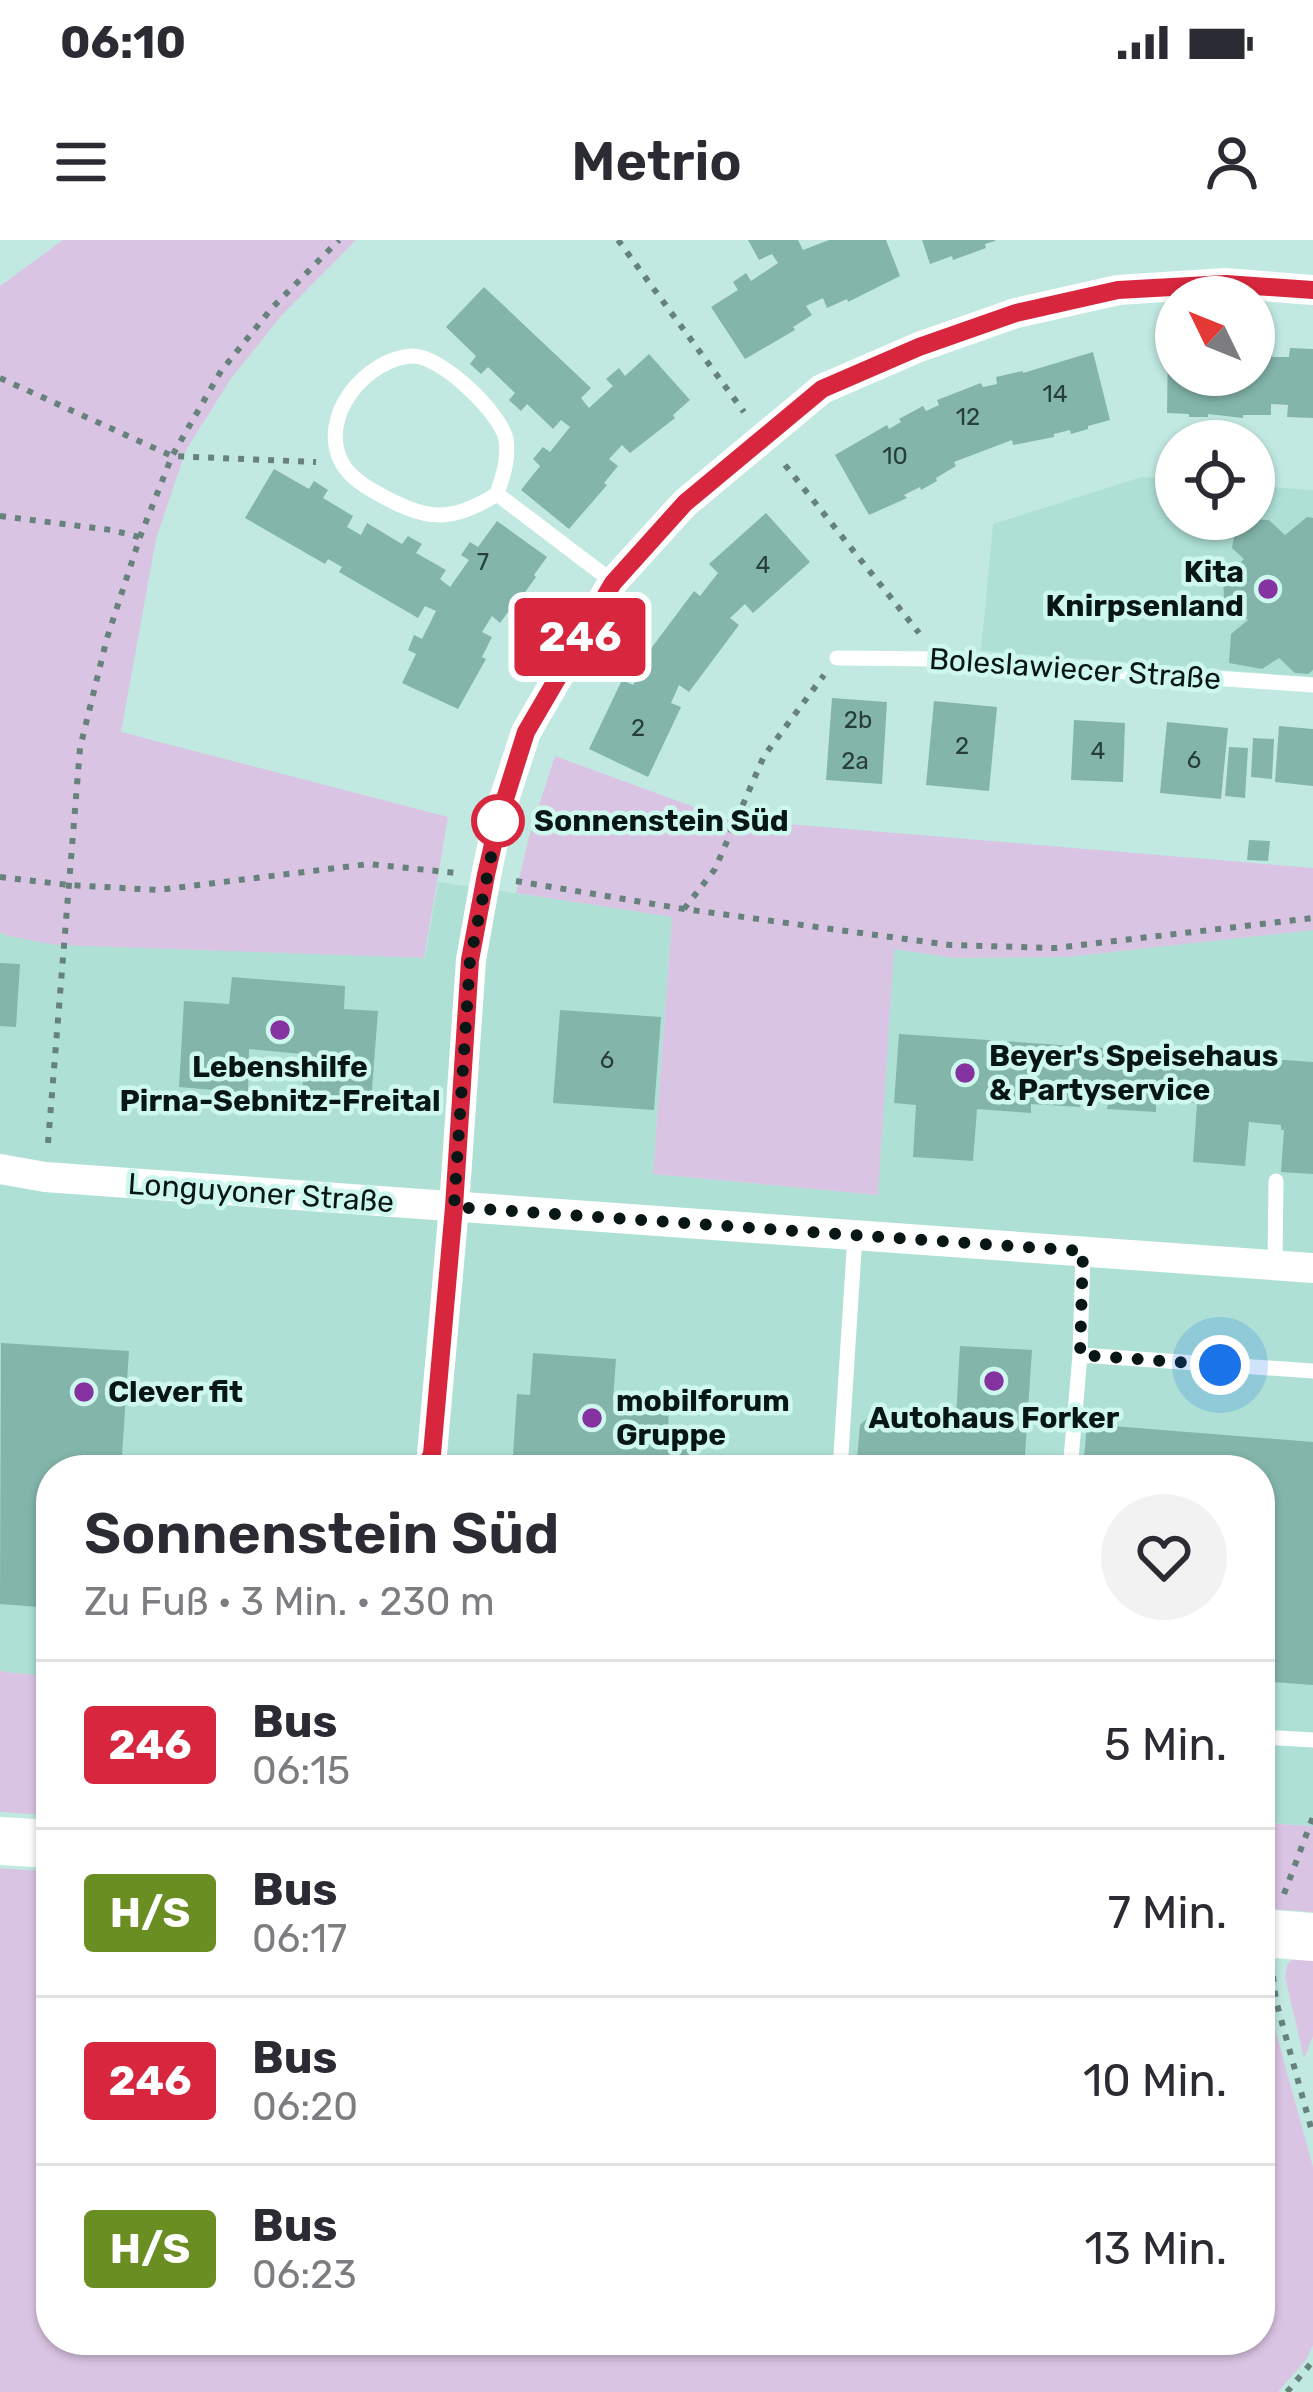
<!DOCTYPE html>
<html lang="de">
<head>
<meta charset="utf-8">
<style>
	body { margin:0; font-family:Rubik,sans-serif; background:#f2f2f3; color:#2b2b33; height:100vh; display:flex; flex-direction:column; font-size:45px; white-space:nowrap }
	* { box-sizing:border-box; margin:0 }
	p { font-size:39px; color:#7c7c81 }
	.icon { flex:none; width:66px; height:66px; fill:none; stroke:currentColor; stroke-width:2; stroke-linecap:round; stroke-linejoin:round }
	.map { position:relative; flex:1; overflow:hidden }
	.drawer { position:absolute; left:36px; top:1215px; width:1239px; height:900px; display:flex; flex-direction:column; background:#fff; border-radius:48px; box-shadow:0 3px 9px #0004 }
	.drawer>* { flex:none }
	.badge { padding:0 24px; border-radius:9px; font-size:42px; line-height:78px }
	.needle { width:78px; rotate:313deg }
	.tools { position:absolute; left:1155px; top:36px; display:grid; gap:24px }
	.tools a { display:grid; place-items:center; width:120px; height:120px; border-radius:50%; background:#fff; box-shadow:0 3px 9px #0004; font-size:60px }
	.you { position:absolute; width:60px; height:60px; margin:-30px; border:9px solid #fff; border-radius:50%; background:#1a73e8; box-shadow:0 0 0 18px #1a73e833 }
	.map>.badge { position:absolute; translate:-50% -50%; box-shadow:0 0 0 6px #fff }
	.round { display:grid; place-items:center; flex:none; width:126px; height:126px; border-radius:63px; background:#f2f2f3 }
	.headline { display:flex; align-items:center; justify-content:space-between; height:204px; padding:0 48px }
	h1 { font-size:57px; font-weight:600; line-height:90px }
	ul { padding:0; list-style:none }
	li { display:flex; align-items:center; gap:36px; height:168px; padding:0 48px; border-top:3px solid #e1e1e2 }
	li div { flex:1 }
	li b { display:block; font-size:45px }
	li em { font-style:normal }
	li .badge { min-width:132px; font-weight:700; text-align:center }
	.status { display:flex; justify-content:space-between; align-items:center; height:84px; padding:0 60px; background:#fff; direction:ltr }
	.status svg { height:33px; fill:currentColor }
	header { display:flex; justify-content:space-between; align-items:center; height:156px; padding:0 48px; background:#fff; font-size:54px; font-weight:600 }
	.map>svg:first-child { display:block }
	.built { fill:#aee0d6 }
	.green { fill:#dac4e3 }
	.building { fill:#83b5ab }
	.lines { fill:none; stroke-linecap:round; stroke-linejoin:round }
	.path { stroke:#67827d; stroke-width:6; stroke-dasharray:6 9; stroke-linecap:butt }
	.lane { stroke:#fff; stroke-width:15 }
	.street { stroke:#fff; stroke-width:30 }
	.primary { stroke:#fff; stroke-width:48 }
	.line-casing { stroke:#fff; stroke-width:27 }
	.line { stroke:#d7263d; stroke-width:18 }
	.walk { stroke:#081715; stroke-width:12; stroke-dasharray:0 21.6 }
	.poi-dot { fill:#8633a2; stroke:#cef7ee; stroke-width:4.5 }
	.stop-dot { fill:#fff; stroke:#d7263d; stroke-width:6 }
	.labels { text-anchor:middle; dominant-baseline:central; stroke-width:9; stroke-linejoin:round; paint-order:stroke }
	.number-label { font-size:24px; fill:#273e3a }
	.poi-label { font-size:30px; font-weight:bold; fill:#081715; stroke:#cef7ee; text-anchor:start }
	.street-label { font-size:30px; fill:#081715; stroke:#cef7ee }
	.stop-label { font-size:30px; font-weight:bold; fill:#081715; stroke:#cef7ee; text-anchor:start }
</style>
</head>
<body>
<div class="status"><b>06:10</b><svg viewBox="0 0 49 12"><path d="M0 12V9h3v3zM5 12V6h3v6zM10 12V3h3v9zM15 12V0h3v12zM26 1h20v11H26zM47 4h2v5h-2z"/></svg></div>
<header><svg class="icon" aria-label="menu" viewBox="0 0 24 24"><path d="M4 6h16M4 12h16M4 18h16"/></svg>Metrio<svg class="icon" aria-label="person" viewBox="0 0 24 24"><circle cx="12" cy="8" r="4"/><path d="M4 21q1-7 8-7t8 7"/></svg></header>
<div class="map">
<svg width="1313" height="2152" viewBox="0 0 1313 2152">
	<rect width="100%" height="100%" fill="#c1e9e1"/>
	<g class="built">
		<polygon points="1142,237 1176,240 1176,279 1254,279 1254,246 1313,250 1313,437 981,411 993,284"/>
		<polygon points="438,642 672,676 653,934 877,955 894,709 955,718 1066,717 1313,690 1313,1586 1260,1582 1260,1230 51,1230 51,1437 0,1431 0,692 8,696 425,718"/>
	</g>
	<g class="green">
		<polygon points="63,0 356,0 281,76 230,140 186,210 156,299 121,492 448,577 424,718 56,705 8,696 0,692 0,46"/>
		<polygon points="555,516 727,579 1313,628 1313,690 1066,717 955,718 894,709 878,955 653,934 672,677 516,653 528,600"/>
		<polygon points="0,1431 51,1437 51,1575 0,1572"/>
		<polygon points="1260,1583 1313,1586 1313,1672 1260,1668"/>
		<polygon points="0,1628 51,1632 51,2100 1260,2100 1260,1734 1313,1927 1313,2105 1306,2120 1278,2152 0,2152"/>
		<polygon points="1298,1714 1313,1715 1313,1796 1304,1818 1285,1737 1287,1725"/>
	</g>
	<g class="building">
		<polygon points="748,0 798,0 803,10 829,0 886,0 900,36 848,62 847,59 827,68 823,58 806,66 812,75 793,87 795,90 745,119 711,67 738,50 733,42 746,33 751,41 778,23 772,14 759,20"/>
		<polygon points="922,0 995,0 995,1 985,4 986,8 953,20 952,16 930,24"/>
		<polygon points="484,47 591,148 581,158 589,168 613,146 606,139 619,128 625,136 649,114 690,160 673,175 675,178 630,213 622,205 609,219 618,226 604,243 607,245 569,289 521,250 540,226 533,219 543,207 550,212 570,187 561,180 553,189 527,164 521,171 509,160 515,153 488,127 481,134 470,124 476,116 446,87"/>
		<polygon points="1168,104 1176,104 1176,135 1254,135 1254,105 1272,105 1272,117 1289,117 1290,108 1313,109 1313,178 1287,177 1288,165 1271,164 1271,175 1243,175 1243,178 1208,174 1208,177 1189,177 1189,174 1167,173"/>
		<polygon points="1093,112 1110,180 1088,186 1088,189 1071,194 1070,190 1054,194 1054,197 1013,205 1012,200 954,222 956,226 936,238 937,241 921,250 920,247 904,255 907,258 869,275 835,215 887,185 889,189 901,182 899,179 923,166 926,171 939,165 937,160 981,143 983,147 997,144 996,137 1023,131 1023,133"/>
		<polygon points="274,229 309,249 314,241 328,250 323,258 353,276 347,287 361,295 367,283 402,304 408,296 422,304 416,313 446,330 440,339 450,347 469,320 461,315 470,302 478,307 497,281 547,317 534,335 536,337 515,366 514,364 500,383 492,376 482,392 492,397 482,417 486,419 458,469 402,443 416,414 408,410 414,395 422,399 436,371 425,366 418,378 339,332 342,327 328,319 325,324 245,278"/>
		<polygon points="766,273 810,322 753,373 745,364 730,378 739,385 689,452 679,445 671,463 681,467 648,537 589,509 622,440 633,445 650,422 644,418 694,351 700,356 718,333 709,324"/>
		<polygon points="1307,277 1313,278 1313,430 1308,434 1295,433 1279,418 1262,429 1229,423 1231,394 1248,380 1224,358 1223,340 1244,319 1232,308 1237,279 1269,280 1285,295"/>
		<polygon points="832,458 887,462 882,544 826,540"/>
		<polygon points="934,461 997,467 989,551 926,545"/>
		<polygon points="1074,480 1125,483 1123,542 1071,540"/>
		<polygon points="1167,482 1228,488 1221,559 1160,553"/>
		<polygon points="1279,486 1313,489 1313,546 1275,542"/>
		<polygon points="1253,498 1274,499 1272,539 1251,537"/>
		<polygon points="1229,507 1248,508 1245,558 1225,556"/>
		<polygon points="1249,600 1270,601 1268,621 1247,620"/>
		<polygon points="0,723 20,724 16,787 0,786"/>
		<polygon points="232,737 345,746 344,769 378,771 371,862 303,857 302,814 249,809 248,853 179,847 184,761 229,764"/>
		<polygon points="560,770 661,777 654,870 553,863"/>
		<polygon points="899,794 1313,822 1313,934 1281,932 1284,890 1281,890 1281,885 1249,882 1245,926 1193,922 1197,863 1156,861 1156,872 1107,869 1109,858 1081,855 1080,867 1031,864 1031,873 977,869 973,921 913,917 916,865 894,863"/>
		<polygon points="1,1103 129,1111 121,1230 51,1230 51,1368 0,1364"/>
		<polygon points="960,1106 1032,1110 1024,1230 856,1230 860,1185 874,1172 956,1177"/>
		<polygon points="533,1113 616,1119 613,1160 669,1163 668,1195 626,1192 625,1202 696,1207 694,1230 512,1230 517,1154 530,1155"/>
		<polygon points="1087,1184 1313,1202 1313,1445 1260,1441 1260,1230 1083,1230"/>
	</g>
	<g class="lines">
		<g class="path">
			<polyline points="618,0 744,172"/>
			<polyline points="0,138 172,216 316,222"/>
			<polyline points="785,225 919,393"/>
			<polyline points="0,276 111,290 139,297"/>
			<polyline points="0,637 69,645 158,650 369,624 456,633"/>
			<polyline points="516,641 684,669 950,705 1055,708 1313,678"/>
			<polyline points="684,669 715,629 764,516 824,435"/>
			<polyline points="48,903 80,508 107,398 140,297 172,216 221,131 272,68 339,0"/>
			<polyline points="1284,1654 1313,1577"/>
			<polyline points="1273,1736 1276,1761 1313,1895"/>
			<polyline points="1287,2152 1313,2121"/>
		</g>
		<g class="lane">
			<path d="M497,254C503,236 509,219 506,199C500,172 441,116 413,116C366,118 317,177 342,223C349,236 364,246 377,253C424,280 450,284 497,254L613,342"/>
			<polyline points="837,418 940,419 1313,445"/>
			<polyline points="1275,1025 1276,941"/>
			<polyline points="1080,1115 1083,1011"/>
			<polyline points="840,1230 855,995"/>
			<polyline points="1070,1230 1080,1115 1313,1131"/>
			<polyline points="1260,1497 1313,1500"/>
		</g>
		<g class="street">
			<polyline points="0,929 45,937 1313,1028"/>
			<polyline points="435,1230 432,1214 454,967 471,720 486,636 498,578 526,492 613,342 685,263 822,149 919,107 1016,73 1118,50 1225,43 1313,50"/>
		</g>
		<g class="primary">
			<polyline points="0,1601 51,1604"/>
			<polyline points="1260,1693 1313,1697"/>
		</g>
	</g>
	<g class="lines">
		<g class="line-casing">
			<polyline id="line" points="424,1230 432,1214 454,967 470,720 486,635 499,578 526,492 613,343 685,263 822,149 919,107 1016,73 1118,50 1226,44 1313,50"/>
		</g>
		<use href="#line" class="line"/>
		<polyline class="walk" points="498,581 499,578 470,720 454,967 1083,1011 1080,1115 1220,1125"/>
	</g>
	<g class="poi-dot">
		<circle cx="1268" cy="349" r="12"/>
		<circle cx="280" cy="790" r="12"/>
		<circle cx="965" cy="833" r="12"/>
		<circle cx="994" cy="1141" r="12"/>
		<circle cx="84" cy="1152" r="12"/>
		<circle cx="592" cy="1178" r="12"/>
	</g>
	<circle class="stop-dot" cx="498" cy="581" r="24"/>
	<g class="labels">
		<g class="number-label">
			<text x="1055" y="154">14</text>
			<text x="968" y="177">12</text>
			<text x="895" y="216">10</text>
			<text x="483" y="322">7</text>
			<text x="763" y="325">4</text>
			<text x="858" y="480">2b</text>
			<text x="638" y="488">2</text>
			<text x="962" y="506">2</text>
			<text x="1098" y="511">4</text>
			<text x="1194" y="520">6</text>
			<text x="855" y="521">2a</text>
			<text x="607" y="820">6</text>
		</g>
		<g class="poi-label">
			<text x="1244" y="332" text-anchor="end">Kita<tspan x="1244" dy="34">Knirpsenland</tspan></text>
			<text x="989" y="816">Beyer's Speisehaus<tspan x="989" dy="34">&amp; Partyservice</tspan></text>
			<text x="280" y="827" text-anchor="middle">Lebenshilfe<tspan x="280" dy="34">Pirna-Sebnitz-Freital</tspan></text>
			<text x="108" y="1152">Clever fit</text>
			<text x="616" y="1161">mobilforum<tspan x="616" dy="34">Gruppe</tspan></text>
			<text x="994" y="1178" text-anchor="middle">Autohaus Forker</text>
		</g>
		<g class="street-label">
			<text transform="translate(1075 429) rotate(4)">Boleslawiecer Straße</text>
			<text transform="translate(261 953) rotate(4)">Longuyoner Straße</text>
		</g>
		<g class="stop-label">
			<text x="534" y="581">Sonnenstein Süd</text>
		</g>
	</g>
</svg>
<div class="tools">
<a><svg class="needle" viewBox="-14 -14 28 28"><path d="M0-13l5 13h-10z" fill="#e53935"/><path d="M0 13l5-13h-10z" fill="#7c7c81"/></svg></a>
<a><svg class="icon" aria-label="locate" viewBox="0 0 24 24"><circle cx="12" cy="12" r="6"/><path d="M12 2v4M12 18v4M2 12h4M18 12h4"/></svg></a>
</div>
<div class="you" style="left:1220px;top:1125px"></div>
<b class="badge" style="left:580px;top:397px;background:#d7263d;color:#fff">246</b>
<section class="drawer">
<div class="headline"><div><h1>Sonnenstein Süd</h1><p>Zu Fuß · 3 Min. · 230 m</p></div><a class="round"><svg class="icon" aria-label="heart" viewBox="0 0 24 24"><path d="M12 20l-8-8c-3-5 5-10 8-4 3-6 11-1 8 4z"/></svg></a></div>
<ul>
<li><span class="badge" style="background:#d7263d;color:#fff">246</span><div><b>Bus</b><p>06:15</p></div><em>5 Min.</em></li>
<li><span class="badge" style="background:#6b8e23;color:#fff">H/S</span><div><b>Bus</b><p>06:17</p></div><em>7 Min.</em></li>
<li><span class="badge" style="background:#d7263d;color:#fff">246</span><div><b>Bus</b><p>06:20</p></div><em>10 Min.</em></li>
<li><span class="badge" style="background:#6b8e23;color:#fff">H/S</span><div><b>Bus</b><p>06:23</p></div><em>13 Min.</em></li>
</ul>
</section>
</div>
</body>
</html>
